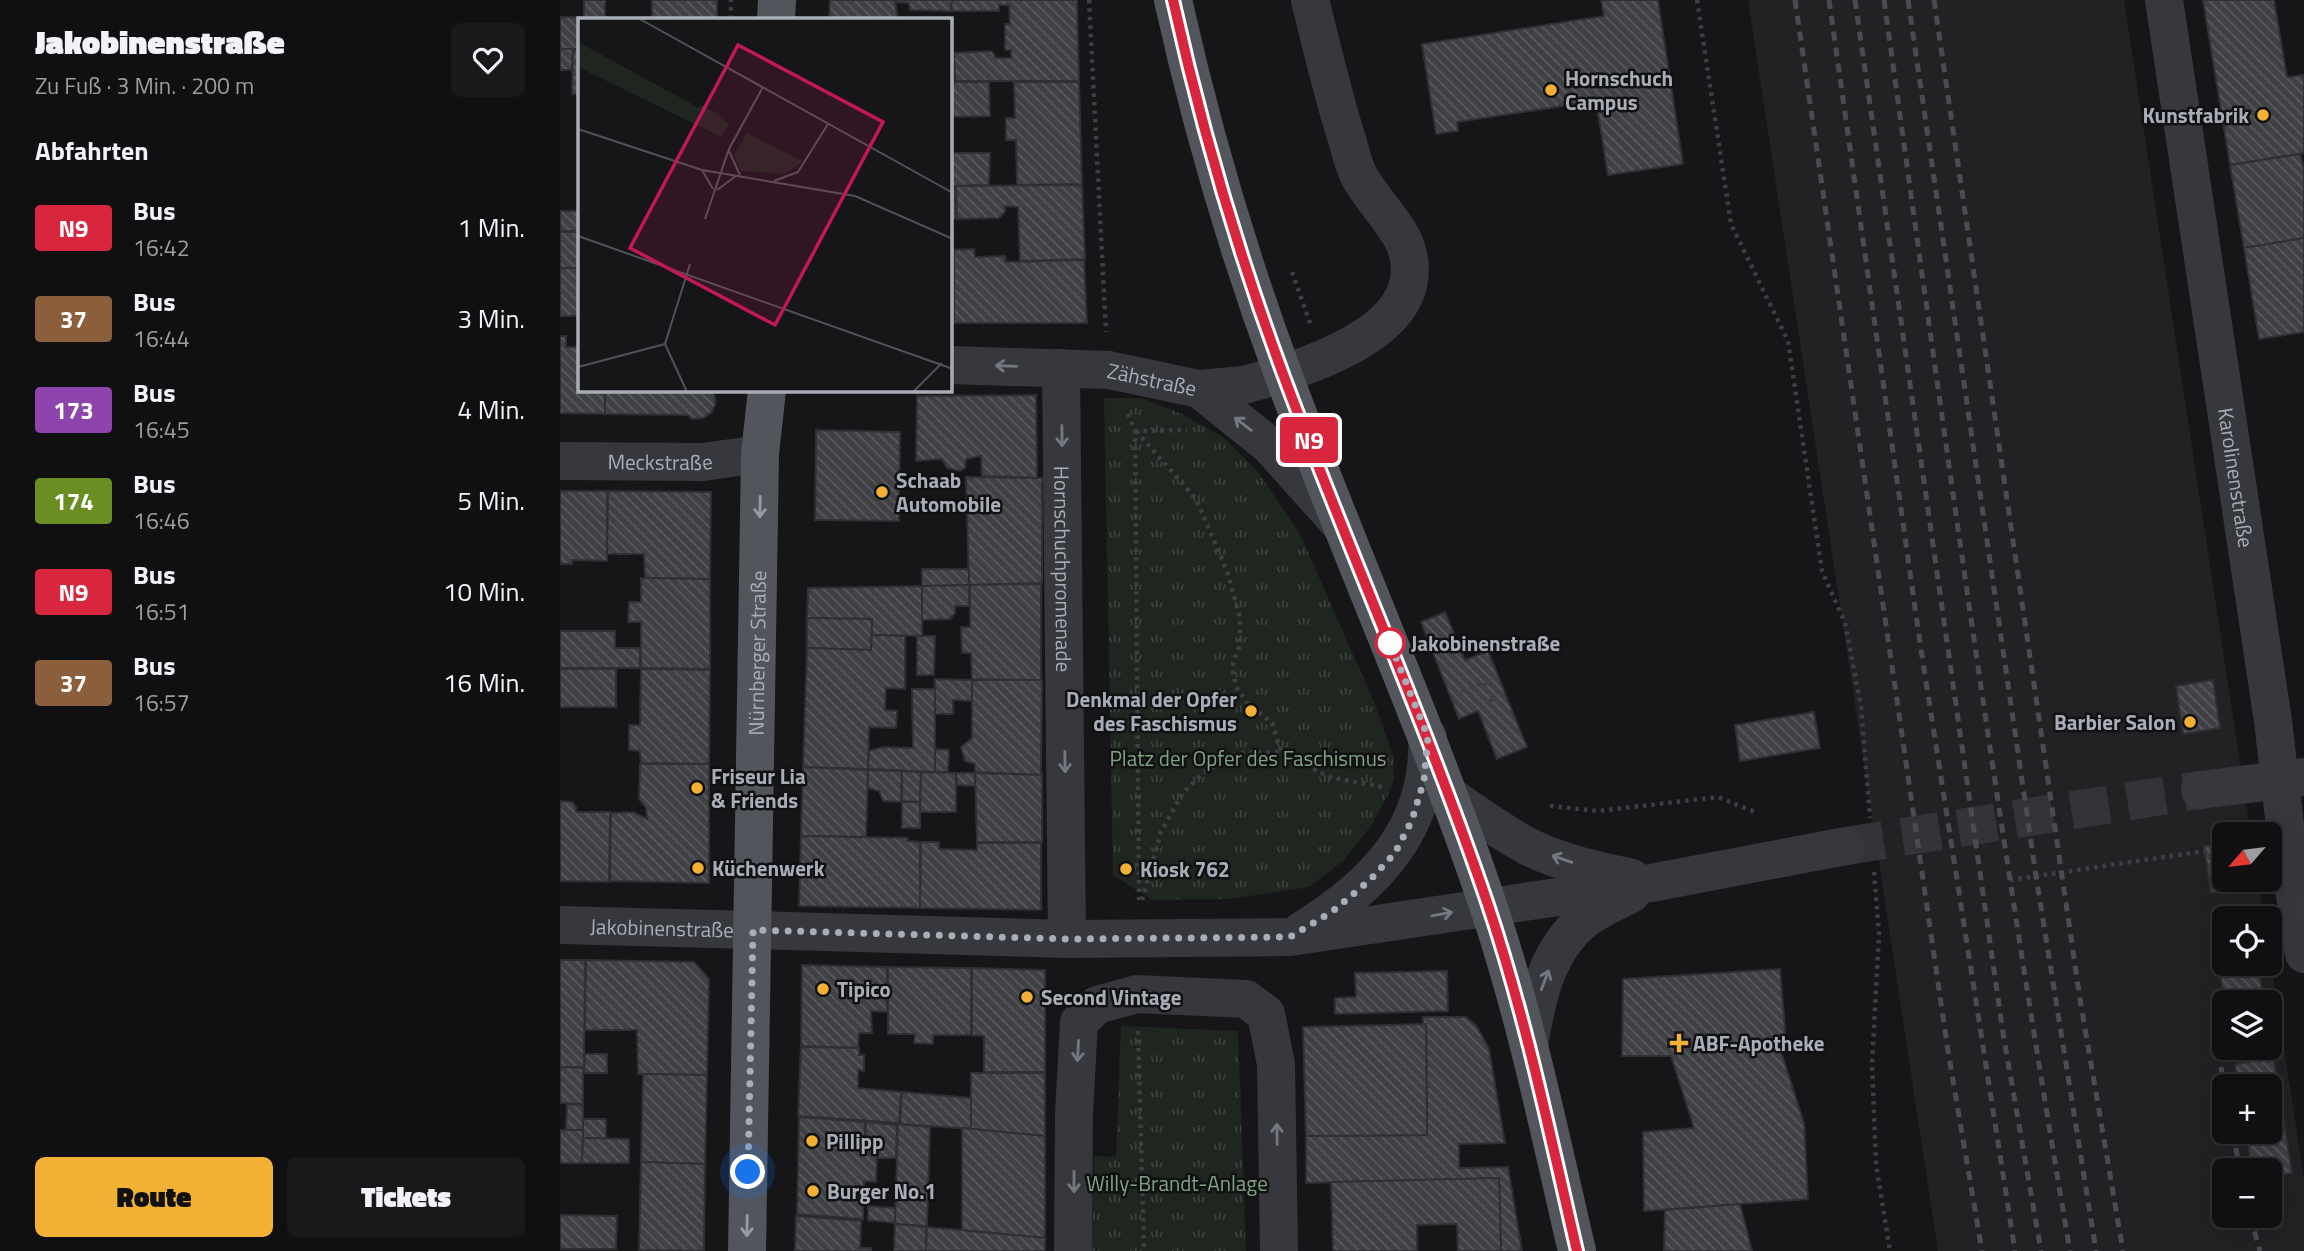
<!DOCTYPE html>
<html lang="de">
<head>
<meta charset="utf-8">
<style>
	body { margin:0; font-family:"Titillium Web",sans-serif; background:#19191b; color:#f1f3f6; height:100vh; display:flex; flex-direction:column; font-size:26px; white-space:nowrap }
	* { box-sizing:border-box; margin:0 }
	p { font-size:23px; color:#9c9d9f }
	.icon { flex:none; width:38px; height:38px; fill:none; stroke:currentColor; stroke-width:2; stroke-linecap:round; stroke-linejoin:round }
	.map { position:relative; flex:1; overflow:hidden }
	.panel { display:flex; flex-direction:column; background:#101012; width:560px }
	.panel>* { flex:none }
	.badge { padding:0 14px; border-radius:5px; font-size:24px; line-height:46px }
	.needle { width:46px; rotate:242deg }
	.buttons { position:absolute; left:1652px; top:822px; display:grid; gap:14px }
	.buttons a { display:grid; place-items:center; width:70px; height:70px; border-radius:10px; background:#101012; box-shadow:0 7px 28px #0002,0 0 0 2px #303032; font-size:35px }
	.you { position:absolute; width:35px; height:35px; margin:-18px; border:5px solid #fff; border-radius:50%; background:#1a73e8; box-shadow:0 0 0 10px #1a73e833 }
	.map>.badge { position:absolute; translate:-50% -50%; box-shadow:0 0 0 4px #fff }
	h2 { padding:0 35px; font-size:26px; line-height:63px }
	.round { display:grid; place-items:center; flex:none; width:74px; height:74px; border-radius:10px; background:#19191b }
	.headline { display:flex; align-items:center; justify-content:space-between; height:119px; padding:0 35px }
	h1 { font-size:33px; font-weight:800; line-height:52px }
	.action { display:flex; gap:14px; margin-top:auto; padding:14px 35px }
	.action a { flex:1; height:80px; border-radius:10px; background:#f2b134; color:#111; font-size:28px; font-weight:800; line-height:80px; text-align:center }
	.action a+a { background:#19191b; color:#f1f3f6 }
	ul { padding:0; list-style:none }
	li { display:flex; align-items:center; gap:21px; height:91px; padding:0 35px }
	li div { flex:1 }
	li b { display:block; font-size:26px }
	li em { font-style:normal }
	li .badge { min-width:77px; font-weight:700; text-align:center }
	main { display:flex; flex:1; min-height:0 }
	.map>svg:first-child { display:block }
	.built { fill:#222225; fill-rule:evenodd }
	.park { fill:url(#park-tufts) }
	.building { fill:url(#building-back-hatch); stroke:#303034; stroke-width:2 }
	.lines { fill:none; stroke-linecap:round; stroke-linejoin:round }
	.tertiary-tunnel { stroke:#333438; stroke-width:38; stroke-dasharray:38 19; stroke-linecap:butt }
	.path { stroke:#3d3f44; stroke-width:4.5; stroke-dasharray:3.5 5; stroke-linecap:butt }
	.minor { stroke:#37383d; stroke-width:38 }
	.tertiary { stroke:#37383d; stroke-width:38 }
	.primary { stroke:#53555c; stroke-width:38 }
	.rail { stroke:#4a4c52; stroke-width:5; stroke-dasharray:9 7; stroke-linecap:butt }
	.oneway { stroke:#757881 }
	.oneway2 { stroke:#979ba6 }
	.line-casing { stroke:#fff; stroke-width:16 }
	.line { stroke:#d7263d; stroke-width:10 }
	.walk { stroke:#a8adb8; stroke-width:7; stroke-dasharray:0 12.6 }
	.poi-dot { fill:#f2b134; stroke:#111113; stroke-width:2.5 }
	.stop-dot { fill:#fff; stroke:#d7263d; stroke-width:3.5 }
	.labels { text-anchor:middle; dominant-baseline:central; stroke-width:5; stroke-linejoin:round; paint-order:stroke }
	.poi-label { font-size:21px; font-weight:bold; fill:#a8adb8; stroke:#111113; text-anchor:start }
	.street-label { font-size:21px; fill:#a8adb8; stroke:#111113 }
	.stop-label { font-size:21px; font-weight:bold; fill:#a8adb8; stroke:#111113; text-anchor:start }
	.park-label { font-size:21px; fill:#7fa381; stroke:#111113 }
	.inset-road { fill:none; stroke:#505258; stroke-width:2 }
	.view { fill:#c2185b; fill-opacity:0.15; stroke:#c2185b; stroke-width:3.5 }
	.inset-edge { fill:none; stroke:#a8adb8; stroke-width:3.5 }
</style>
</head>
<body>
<main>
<section class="panel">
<div class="headline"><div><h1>Jakobinenstraße</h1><p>Zu Fuß · 3 Min. · 200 m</p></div><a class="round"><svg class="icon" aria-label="heart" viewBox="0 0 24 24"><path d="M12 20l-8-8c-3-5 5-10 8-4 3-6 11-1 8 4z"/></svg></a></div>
<h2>Abfahrten</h2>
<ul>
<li><span class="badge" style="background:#d7263d;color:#fff">N9</span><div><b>Bus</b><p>16:42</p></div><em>1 Min.</em></li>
<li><span class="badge" style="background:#8b5e3c;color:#fff">37</span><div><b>Bus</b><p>16:44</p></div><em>3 Min.</em></li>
<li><span class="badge" style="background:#8e44ad;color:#fff">173</span><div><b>Bus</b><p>16:45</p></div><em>4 Min.</em></li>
<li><span class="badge" style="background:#6b8e23;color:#fff">174</span><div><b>Bus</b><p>16:46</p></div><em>5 Min.</em></li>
<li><span class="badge" style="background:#d7263d;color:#fff">N9</span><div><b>Bus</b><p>16:51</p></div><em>10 Min.</em></li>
<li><span class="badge" style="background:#8b5e3c;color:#fff">37</span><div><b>Bus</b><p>16:57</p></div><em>16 Min.</em></li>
</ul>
<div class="action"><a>Route</a><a>Tickets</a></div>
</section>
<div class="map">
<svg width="1744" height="1251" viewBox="0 0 1744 1251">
	<defs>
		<pattern id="park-tufts" width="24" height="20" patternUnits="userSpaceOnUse" patternTransform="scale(1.75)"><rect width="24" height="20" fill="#1e261f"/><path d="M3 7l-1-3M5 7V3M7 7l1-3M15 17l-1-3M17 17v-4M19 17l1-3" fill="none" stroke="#3c433d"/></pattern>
		<pattern id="building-back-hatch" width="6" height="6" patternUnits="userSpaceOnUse" patternTransform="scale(1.75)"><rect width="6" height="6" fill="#404145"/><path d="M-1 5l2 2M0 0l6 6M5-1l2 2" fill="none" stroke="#595a5e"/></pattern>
	</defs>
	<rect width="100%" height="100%" fill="#161618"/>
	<path class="built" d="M1188,0H1564L1691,835H1664V880H1698L1704,919H1664V964H1710V957L1744,1179V1251H1378ZM1664,1003H1710V1048H1664ZM1664,1087H1710V1132H1664ZM1664,1171H1710V1216H1664Z"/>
	<g class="park">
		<polygon points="544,398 581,398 622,414 663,437 698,472 740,534 769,600 814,702 833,755 834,779 828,795 810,827 784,860 749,887 670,899 592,900 553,875"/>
		<polygon points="561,1026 678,1031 686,1251 532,1251 534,1156 556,1157"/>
	</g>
	<g class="building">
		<polygon points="24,0 45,0 45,18 24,17"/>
		<rect x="92" y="0" width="65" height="19"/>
		<polygon points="270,0 392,0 391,11 350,10 349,3 335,2 338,19 269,19"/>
		<polygon points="392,0 517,0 519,81 395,81 394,53 432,51 436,58 451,58 451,50 445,50 445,24 450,24 449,5 439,5 439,11 391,11"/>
		<polygon points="1041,0 1098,0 1123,164 1048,175 1036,101 897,122 898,131 876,134 862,44 1044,16"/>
		<polygon points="1643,0 1714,0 1727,77 1744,75 1744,153 1670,165"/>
		<polygon points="0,17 24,17 19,19 19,49 0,49"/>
		<polygon points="0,49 13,49 12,70 0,70"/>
		<polygon points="13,50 19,50 19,94 12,94"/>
		<polygon points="390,82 429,82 430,116 390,117"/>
		<polygon points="454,82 519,82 522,184 457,185 456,140 446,140 446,118 455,118"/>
		<polygon points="390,153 430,153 429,185 390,186"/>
		<polygon points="1740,154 1744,169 1744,238 1684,248 1670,165"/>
		<polygon points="522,185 525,259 460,261 458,207 445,206 445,212 439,218 397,219 396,186"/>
		<polygon points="390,186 395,186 396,219 390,219"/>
		<rect x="0" y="211" width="19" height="20"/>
		<rect x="0" y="232" width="19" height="36"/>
		<polygon points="1744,238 1744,332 1699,339 1684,248"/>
		<rect x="390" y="249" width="3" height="74"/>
		<polygon points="414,249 415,257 445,256 446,262 524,260 527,323 394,323 394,250"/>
		<rect x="0" y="268" width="19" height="48"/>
		<polygon points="0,336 6,336 6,347 19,347 19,390 45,390 45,414 0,413"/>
		<polygon points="45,390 152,390 155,398 155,405 152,412 143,418 132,419 128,415 45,414"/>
		<polygon points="476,395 477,478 422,476 421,456 406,459 405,468 400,471 387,468 382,459 356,461 357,396"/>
		<polygon points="256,430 340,432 339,521 255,520"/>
		<polygon points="406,477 482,478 482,583 409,585"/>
		<polygon points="0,491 47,491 47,561 12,560 12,564 0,564"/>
		<polygon points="48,491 151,492 150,579 85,578 84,554 47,554"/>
		<polygon points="362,569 409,569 409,585 362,586"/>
		<polygon points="81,578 150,579 150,669 81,668 81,622 68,622 69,602 81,602"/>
		<polygon points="481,584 481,680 412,679 411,653 402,653 401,627 410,627 410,585"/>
		<polygon points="409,585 409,606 395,606 395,613 390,619 362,620 362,586"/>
		<polygon points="362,586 362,636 312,635 312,619 247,618 248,588"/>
		<polygon points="885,612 905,660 928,651 967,747 937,759 918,711 899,719 861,622"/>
		<polygon points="247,618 312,619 311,650 247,648"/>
		<polygon points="0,631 55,631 55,648 80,648 80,668 0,668"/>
		<polygon points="312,635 345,636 345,689 326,688 325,710 337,711 336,728 309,727 308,769 243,767 247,648 311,650"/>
		<polygon points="357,636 375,636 374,675 357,675"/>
		<rect x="0" y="669" width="56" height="38"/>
		<polygon points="81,669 150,670 149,764 81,763 80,751 69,750 69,725 80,725"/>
		<polygon points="375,679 412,680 412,701 393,700 393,714 375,714"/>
		<polygon points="412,680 482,680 481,775 415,772 415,764 405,761 401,747 412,738"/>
		<polygon points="1653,680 1660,728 1623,734 1616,686"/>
		<polygon points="352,689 375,689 375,772 308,769 309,751 323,747 353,748"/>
		<polygon points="1254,712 1260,748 1180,761 1175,725"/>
		<polygon points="375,749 389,750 388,772 375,772"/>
		<polygon points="80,764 149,764 149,883 50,881 51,813 73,812 87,819 86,808 79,799"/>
		<polygon points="243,767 308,770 306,837 241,836"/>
		<polygon points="308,770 342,771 341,802 323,801 319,791 308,788"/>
		<polygon points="342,771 361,772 360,802 342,801"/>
		<polygon points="361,772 396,773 396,812 360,812"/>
		<polygon points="396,773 415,773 415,786 397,785"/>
		<polygon points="415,773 482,775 482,842 417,842"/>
		<polygon points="0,801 12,802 16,807 16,812 50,812 49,882 0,881"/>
		<rect x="342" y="802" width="18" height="26"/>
		<polygon points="241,836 348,838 347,841 360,842 360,908 239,906"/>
		<polygon points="361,842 379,842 379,849 417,850 417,843 481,843 481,910 360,908"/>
		<polygon points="1664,843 1664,880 1694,880 1695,888 1651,893 1644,846"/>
		<polygon points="1664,927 1664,964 1698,964 1704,1003 1665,1003 1653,929"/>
		<polygon points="0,960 25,960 24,1067 0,1067"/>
		<polygon points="26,960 134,962 149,979 147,1075 78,1074 77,1030 25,1030"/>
		<polygon points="242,965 327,967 327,1012 311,1011 312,1033 299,1033 298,1048 241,1046"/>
		<polygon points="328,967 411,968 411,1035 373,1035 373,1044 354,1043 355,1034 328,1034"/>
		<polygon points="412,968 485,970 485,1072 424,1072 424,1036 412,1035"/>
		<polygon points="1220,969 1226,1041 1218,1042 1244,1123 1248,1199 1084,1211 1083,1132 1134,1128 1111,1056 1062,1056 1063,979"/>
		<polygon points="887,971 888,1011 775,1014 775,998 796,997 795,973"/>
		<polygon points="863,1017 906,1017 917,1027 929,1049 945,1143 899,1144 899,1168 948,1167 962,1251 941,1251 939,1178 746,1183 746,1136 867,1135 866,1024 863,1024"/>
		<polygon points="866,1024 867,1135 746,1136 743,1027"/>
		<polygon points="1710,1037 1732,1173 1710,1177 1710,1171 1692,1171 1686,1132 1710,1132 1710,1087 1678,1087 1675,1064 1701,1060 1699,1048 1710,1048"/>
		<polygon points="241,1047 299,1048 299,1055 304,1055 304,1071 298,1070 298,1088 341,1092 339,1123 238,1116"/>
		<polygon points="25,1054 47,1054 47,1073 24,1073"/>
		<polygon points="0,1067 23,1068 23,1104 0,1103"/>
		<polygon points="411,1073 485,1073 485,1136 411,1129"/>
		<polygon points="83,1074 147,1075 145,1164 81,1162"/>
		<polygon points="342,1092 411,1098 411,1129 340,1124"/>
		<polygon points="7,1104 23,1105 23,1130 6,1130"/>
		<polygon points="239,1117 305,1122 304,1153 317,1154 316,1182 304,1181 303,1219 237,1214"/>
		<rect x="23" y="1119" width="23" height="19"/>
		<polygon points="306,1122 337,1125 336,1158 318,1158 318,1153 305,1153"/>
		<polygon points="338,1124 370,1127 367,1226 335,1224"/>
		<polygon points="402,1128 485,1136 485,1238 402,1230"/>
		<polygon points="0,1130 23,1130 22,1163 0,1163"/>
		<polygon points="23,1138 69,1139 69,1163 22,1163"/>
		<polygon points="81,1162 145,1164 144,1251 79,1250"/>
		<polygon points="939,1178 941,1251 898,1251 897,1224 857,1225 857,1251 773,1251 771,1182"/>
		<polygon points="1180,1204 1192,1251 1104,1251 1105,1210"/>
		<polygon points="308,1206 335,1208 335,1223 308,1220"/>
		<polygon points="0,1215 57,1216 56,1249 0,1249"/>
		<polygon points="236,1216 301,1221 300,1248 311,1248 311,1251 235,1251"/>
		<polygon points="335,1224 366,1227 366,1251 334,1251"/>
		<polygon points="367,1227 485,1238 485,1251 366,1251"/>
	</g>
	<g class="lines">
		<polyline class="tertiary-tunnel" points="1286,846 1640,790"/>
		<g class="path">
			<polyline points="529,0 546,332"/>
			<polyline points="1137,0 1171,224 1228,341 1262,571 1285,623 1301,706 1310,818"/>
			<polyline points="171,19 171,0"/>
			<polyline points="732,272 750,323"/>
			<polyline points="568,414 575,431 579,900"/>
			<polyline points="575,431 627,430"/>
			<polyline points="576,431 636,499 667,571 680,618 680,645 672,666 676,687 688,704 712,723 721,752"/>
			<polyline points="901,691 924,682 932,702"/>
			<polyline points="990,806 1038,811 1158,797 1195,812"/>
			<polyline points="1314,872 1319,934 1312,1064 1316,1164 1330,1251"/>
			<polyline points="1450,880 1645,851"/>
			<polyline points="582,900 601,832 622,794 643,773 678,753 721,752 769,777 822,787"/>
			<polyline points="578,1031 584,1251"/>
		</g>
		<g class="minor">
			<path id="s1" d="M501,368L507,939"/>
			<path d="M723,374C776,355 870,321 846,247C839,226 810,197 799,176C792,162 789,144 784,130C771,87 761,44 750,0"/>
			<path id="s2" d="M0,461L143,462L200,454"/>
			<path id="s3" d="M0,925L193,930"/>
			<polyline points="513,1251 514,1114 519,1022 537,1005 577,994 686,999 706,1014 716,1064 719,1251"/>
		</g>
		<g class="tertiary">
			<path id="s4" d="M1604,0L1713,721L1727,843L1744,954"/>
			<path id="s5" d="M390,365L549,370L639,389L710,446L780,524"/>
			<polyline points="639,389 684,385 723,374"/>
			<polyline points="1640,790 1744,777"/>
			<path d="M887,794C914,812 940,832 969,847C1001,863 1037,870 1072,878"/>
			<polyline points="193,930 507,939 730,937 1091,883 1286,846"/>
			<path d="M741,931C799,895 851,850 864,780C867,766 867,751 868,737"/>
			<path d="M969,1046C976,1001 986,951 1024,920C1038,909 1056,902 1071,894"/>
		</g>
		<g class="primary">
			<path d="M613,0C641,126 678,253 723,374C789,552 867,725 928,905C966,1018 990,1135 1017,1251"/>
			<polyline points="216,19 217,0"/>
			<path id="s6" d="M187,1251L200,454L207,390"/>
		</g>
		<g class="rail">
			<polyline points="1235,0 1388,1051 1422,1251"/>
			<polyline points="1269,0 1360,643 1455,1251"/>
			<polyline points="1295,0 1443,1033 1481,1251"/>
			<path d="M1324,0C1382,418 1439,835 1510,1251"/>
			<polyline points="1348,0 1476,876 1536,1251"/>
			<polyline points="1374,0 1520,999 1563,1251"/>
			<polyline points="1661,1067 1664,1087"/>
			<polyline points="1673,1132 1680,1171"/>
			<polyline points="1690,1216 1700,1251"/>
		</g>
	</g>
	<defs><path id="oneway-shaft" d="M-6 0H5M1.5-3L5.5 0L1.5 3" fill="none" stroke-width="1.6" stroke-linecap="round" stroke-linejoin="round" transform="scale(1.75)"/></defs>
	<g class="oneway">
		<use href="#oneway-shaft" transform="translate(446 366) rotate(-178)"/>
		<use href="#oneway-shaft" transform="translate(683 424) rotate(-142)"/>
		<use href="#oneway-shaft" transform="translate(502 436) rotate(89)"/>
		<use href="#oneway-shaft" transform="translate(505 762) rotate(89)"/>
		<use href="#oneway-shaft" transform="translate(1002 859) rotate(-161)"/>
		<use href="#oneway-shaft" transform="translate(882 914) rotate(-10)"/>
		<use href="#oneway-shaft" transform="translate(985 980) rotate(-69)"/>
		<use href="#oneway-shaft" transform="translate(518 1051) rotate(93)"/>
		<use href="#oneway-shaft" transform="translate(717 1134) rotate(-91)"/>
		<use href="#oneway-shaft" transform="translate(514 1182) rotate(90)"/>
	</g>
	<g class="oneway2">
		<use href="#oneway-shaft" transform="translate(200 507) rotate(91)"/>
		<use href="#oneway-shaft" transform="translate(187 1226) rotate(91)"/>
	</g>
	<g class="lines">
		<g class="line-casing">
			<path id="line" d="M613,0C641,126 678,253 723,374C789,552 867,725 928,905C966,1018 990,1135 1017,1251"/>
		</g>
		<use href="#line" class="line"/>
		<polyline class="walk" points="188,1172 193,930 507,939 730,937 773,911 810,880 835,853 852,820 864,780 868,737 830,643"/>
	</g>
	<g class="poi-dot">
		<circle cx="991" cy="90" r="7"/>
		<circle cx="1703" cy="115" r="7"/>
		<circle cx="322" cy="492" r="7"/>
		<circle cx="691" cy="711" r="7"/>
		<circle cx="1630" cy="722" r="7"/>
		<circle cx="137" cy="788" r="7"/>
		<circle cx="138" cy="868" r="7"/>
		<circle cx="566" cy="869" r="7"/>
		<circle cx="263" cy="989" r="7"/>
		<circle cx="467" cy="997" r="7"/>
		<path d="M1115.5 1032.5h7v7h7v7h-7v7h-7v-7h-7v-7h7z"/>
		<circle cx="252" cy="1141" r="7"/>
		<circle cx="253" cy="1191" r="7"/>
	</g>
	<circle class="stop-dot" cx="830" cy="643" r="14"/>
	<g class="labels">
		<g class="poi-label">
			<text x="1005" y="78">Hornschuch<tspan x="1005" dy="24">Campus</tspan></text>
			<text x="1689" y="115" text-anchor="end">Kunstfabrik</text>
			<text x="336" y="480">Schaab<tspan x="336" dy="24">Automobile</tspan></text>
			<text x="677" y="699" text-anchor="end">Denkmal der Opfer<tspan x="677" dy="24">des Faschismus</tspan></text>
			<text x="1616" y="722" text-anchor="end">Barbier Salon</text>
			<text x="151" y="776">Friseur Lia<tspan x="151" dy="24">&amp; Friends</tspan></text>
			<text x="152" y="868">Küchenwerk</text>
			<text x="580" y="869">Kiosk 762</text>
			<text x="277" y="989">Tipico</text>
			<text x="481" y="997">Second Vintage</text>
			<text x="1133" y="1043">ABF-Apotheke</text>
			<text x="266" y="1141">Pillipp</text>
			<text x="267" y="1191">Burger No.1</text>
		</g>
		<g class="street-label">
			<text stroke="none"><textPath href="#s5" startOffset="203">Zähstraße</textPath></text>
			<text stroke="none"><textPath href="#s2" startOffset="100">Meckstraße</textPath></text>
			<text stroke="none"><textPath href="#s4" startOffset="483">Karolinenstraße</textPath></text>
			<text stroke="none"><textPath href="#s1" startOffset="201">Hornschuchpromenade</textPath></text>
			<text stroke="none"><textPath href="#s6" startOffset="598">Nürnberger Straße</textPath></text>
			<text stroke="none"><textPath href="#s3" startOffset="102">Jakobinenstraße</textPath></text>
		</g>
		<g class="stop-label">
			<text x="851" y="643">Jakobinenstraße</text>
		</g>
		<g class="park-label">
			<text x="688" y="758">Platz der Opfer des Faschismus</text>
			<text x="617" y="1183">Willy-Brandt-Anlage</text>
		</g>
	</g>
	<g transform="translate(18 18)">
		<rect width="374" height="374" fill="#161618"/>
		<path d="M0,24L121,90L123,87L138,95L151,106L143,119L0,49ZM169,115L225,143L207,156L163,153L156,137Z" fill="#1e261f"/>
		<path class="inset-road" d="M60,0L375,175M0,111L124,152L277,178L375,221M151,133L162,157M124,152L135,171M196,163L220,154L250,106M139,172L158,158M127,201L151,131L185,69M0,218L375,351M87,326L112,246M87,326L109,374M0,349L87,326M335,374L364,345"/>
		<path class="view" d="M160,27L305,104L197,307L52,230Z"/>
		<rect width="374" height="374" class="inset-edge"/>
	</g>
</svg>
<div class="buttons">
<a><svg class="needle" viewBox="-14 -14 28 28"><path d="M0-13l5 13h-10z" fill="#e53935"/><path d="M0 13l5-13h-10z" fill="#9c9d9f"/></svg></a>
<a><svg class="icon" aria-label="locate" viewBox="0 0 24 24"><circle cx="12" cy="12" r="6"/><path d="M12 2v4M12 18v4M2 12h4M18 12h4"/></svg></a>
<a><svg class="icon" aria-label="layers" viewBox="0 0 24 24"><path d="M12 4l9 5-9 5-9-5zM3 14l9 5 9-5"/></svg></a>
<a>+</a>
<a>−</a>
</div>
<div class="you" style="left:188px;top:1172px"></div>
<b class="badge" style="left:749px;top:440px;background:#d7263d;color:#fff">N9</b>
</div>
</main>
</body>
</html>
